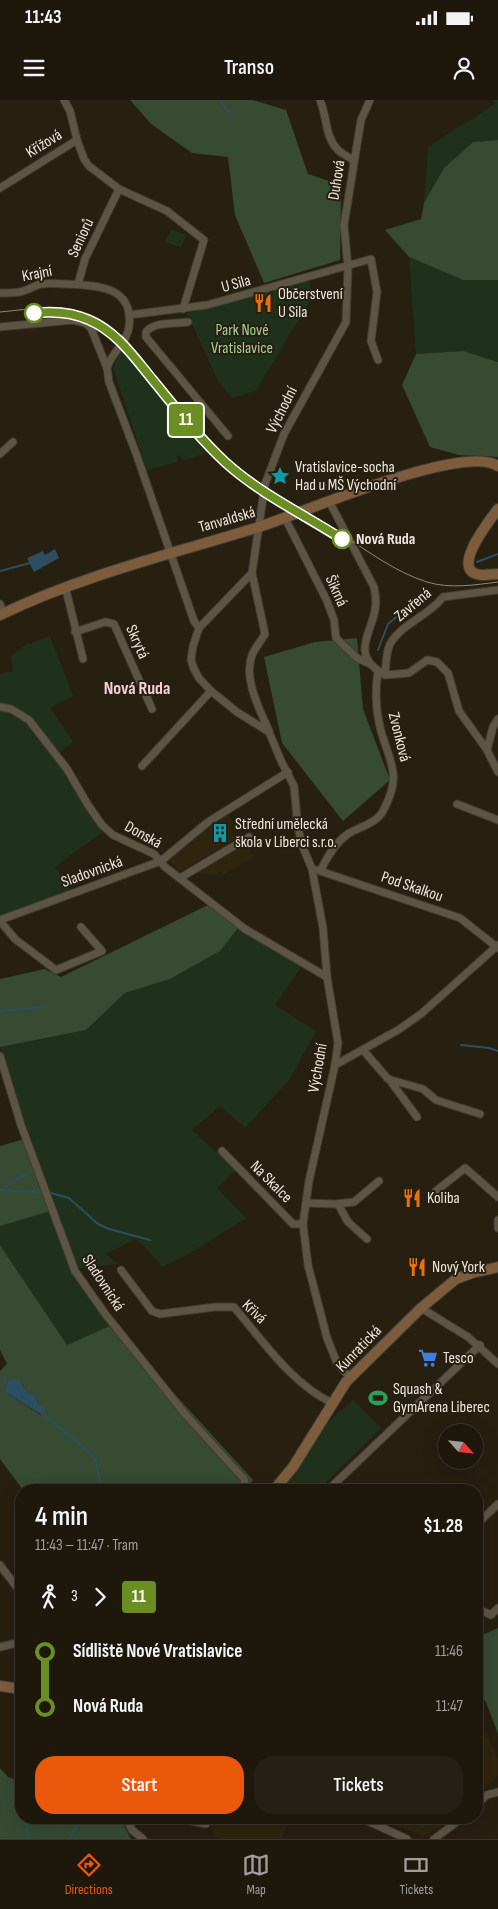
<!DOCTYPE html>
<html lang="en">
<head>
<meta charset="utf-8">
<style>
	body { margin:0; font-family:"Sofia Sans Condensed",sans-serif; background:#252015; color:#f1f3f6; height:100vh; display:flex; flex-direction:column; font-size:19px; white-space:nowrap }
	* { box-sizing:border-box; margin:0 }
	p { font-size:16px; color:#a09f9d }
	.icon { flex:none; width:28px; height:28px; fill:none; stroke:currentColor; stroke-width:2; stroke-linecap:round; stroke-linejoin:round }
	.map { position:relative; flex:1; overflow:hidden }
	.drawer { position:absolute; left:15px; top:1384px; width:468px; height:340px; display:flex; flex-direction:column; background:#1d170c; border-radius:20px; box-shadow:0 5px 20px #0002,0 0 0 1px #3b362d }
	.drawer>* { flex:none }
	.badge { padding:0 10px; border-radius:4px; font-size:18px; line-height:32px }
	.needle { width:32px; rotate:117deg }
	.tools { position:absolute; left:438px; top:1324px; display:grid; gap:10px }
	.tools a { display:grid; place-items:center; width:45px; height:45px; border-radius:50%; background:#1d170c; box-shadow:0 5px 20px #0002,0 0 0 1px #3b362d; font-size:25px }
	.map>.badge { position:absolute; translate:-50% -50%; box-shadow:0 0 0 2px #fff }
	.legs { display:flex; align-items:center; gap:8px; height:55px; padding:0 20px; font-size:16px }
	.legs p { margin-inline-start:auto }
	.summary { display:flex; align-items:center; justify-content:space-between; height:85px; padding:0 20px }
	h1 { font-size:28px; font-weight:600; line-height:38px }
	.action { display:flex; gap:10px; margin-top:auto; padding:10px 20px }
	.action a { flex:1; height:58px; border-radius:20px; background:#ea580c; color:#fff; font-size:20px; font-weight:600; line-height:58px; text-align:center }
	.action a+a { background:#252015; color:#f1f3f6 }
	ul { padding:0 20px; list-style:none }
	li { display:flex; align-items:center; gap:18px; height:55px; font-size:19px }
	li i { display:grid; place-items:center; width:8px; height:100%; margin:0 6px; background:currentColor }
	li i::after { content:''; width:12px; height:12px; margin:-6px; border:4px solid; border-radius:50%; background:#1d170c }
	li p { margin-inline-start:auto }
	li:first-child i { background:linear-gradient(#0000 50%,currentColor 0) }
	li:last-child i { background:linear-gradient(currentColor 50%,#0000 0) }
	.status { display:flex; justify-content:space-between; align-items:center; height:35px; padding:0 25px; background:#1d170c; direction:ltr }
	.status svg { height:14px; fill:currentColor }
	header { display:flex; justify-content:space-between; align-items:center; height:65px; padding:0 20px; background:#1d170c; font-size:22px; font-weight:600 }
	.menu { display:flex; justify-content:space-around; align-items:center; height:70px; border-top:1px solid #3b362d; background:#1d170c; font-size:14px; color:#a09f9d }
	.menu a { display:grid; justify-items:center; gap:2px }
	.menu .on { color:#ea580c }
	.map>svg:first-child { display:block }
	.built { fill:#2f240e }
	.green { fill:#20311b }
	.forest { fill:#364b31; fill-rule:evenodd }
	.water { fill:#2c4e60 }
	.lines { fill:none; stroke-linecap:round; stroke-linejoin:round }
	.stream { stroke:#2c4e60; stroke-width:2 }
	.street-casing { stroke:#413a31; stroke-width:9 }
	.secondary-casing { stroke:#413a31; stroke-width:12 }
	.street { stroke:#5d5544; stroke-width:7 }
	.secondary { stroke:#7c5c3d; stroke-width:10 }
	.tram { stroke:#8e887b; stroke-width:1 }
	.line-1-casing { stroke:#fff; stroke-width:11 }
	.line-1 { stroke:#6b8e23; stroke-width:8 }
	.stop-1-dot { fill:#fff; stroke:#6b8e23; stroke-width:2.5 }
	.labels { text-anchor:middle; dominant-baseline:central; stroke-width:4; stroke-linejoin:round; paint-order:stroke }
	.street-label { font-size:16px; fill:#ede8de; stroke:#271f10 }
	.poi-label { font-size:16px; fill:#ede8de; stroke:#271f10; text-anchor:start }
	.park-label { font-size:16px; fill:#a7ce9d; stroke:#271f10 }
	.stop-label { font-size:16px; font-weight:bold; fill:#ede8de; stroke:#271f10; text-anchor:start }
	.neighbourhood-label { font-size:18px; font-weight:bold; fill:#f4d1d5; stroke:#271f10 }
</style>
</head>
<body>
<div class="status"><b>11:43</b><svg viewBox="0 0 49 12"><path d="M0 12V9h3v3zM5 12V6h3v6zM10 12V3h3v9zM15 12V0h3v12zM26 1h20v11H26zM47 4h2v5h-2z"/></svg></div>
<header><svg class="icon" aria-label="menu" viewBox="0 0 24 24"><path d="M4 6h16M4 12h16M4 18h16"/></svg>Transo<svg class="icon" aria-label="person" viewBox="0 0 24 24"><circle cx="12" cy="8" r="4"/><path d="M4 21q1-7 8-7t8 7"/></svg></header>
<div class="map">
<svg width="498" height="1739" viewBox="0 0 498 1739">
	<rect width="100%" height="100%" fill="#271f10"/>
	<g class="built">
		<polygon points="227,713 233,723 229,727 236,739 180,771 168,759 197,738 195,734"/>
		<polygon points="246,743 254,757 223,775 220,771 214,775 196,772"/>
		<polygon points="476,1614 498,1659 498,1675 476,1696"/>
		<polygon points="212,1718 280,1718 288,1721 281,1739 220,1739 215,1737 209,1723"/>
		<polygon points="380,1718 454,1718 423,1737"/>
	</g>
	<g class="green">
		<polygon points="493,0 498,0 498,40 473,42 444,68 424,103 428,47 495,4"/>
		<polygon points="171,129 186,135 181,148 165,142"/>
		<polygon points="409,157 463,180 498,180 498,262 463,251 416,254"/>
		<polygon points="309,180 313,196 256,291 232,298 218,281 187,213"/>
		<polygon points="122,248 195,337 205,354 183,360 181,355 176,357 178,362 147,370 113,268"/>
		<polygon points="50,536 73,596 50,608 73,642 58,653 36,624 0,604 0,574 13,571 11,556 28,543 29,544"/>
		<path d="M0,609C53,626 71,691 104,731L55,767L71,792L0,818Z"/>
		<polygon points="238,828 288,849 306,860 275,905 316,931 289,980 245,1028 220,1006 192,1030 236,1070 217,1088 246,1118 192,1152 162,1167 146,1148 135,1139 106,1154 118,1164 73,1169 112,1225 67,1245 0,1145 0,1126 51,1111 0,947 86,930 125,893 170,879 220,851"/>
		<polygon points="353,1300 381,1328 318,1390 281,1390 296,1372 325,1325"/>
		<polygon points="399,1718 433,1718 432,1722 422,1728"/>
	</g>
	<g class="forest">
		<polygon points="130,0 253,0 286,10 308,74 341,85 340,160 264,183 235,115 228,57 192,53 151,24"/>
		<polygon points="498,40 498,180 463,180 409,157 385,130 421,119 424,103 444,68 473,42"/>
		<polygon points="463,251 498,262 498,357 459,355 430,347 402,285 416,254"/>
		<polygon points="357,538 363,609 390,680 343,721 282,643 264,557 315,542"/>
		<polygon points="210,804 238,828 220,851 170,879 125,893 86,930 0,947 0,879 45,869 61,877"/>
		<polygon points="28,1038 51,1111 0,1126 0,1046"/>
		<path d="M0,1145L67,1245L112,1225L253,1380L246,1390H23L0,1359V1271L7,1264L0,1250ZM8,1281H20L28,1293L34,1294L39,1305L41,1315L5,1292Z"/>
		<polygon points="498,1528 498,1634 486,1602 476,1590 476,1538"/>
		<polygon points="0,1668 8,1677 21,1682 21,1718 120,1718 131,1739 0,1739"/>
	</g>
	<g class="water">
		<polygon points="55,449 59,458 34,472 27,458 43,451 45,455"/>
		<polygon points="13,1279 20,1281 28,1293 34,1294 39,1305 45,1309 42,1315 5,1292 8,1281"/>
	</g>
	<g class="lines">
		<g class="stream">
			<polyline points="220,0 231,15"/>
			<polyline points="477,462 498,454"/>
			<polyline points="0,471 30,463"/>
			<polyline points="378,550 388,524 413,503"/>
			<polyline points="0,911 43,907"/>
			<polyline points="461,945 489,948 498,951"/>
			<polyline points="4,1088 29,1072"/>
			<polyline points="0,1090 42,1092"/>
			<polyline points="51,1093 69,1098 98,1124 109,1129 150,1140"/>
			<polyline points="4,1278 7,1284"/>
			<polyline points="42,1313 89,1352 96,1361 101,1390"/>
			<polyline points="26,1718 28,1739"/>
			<polyline points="69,1739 81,1718"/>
		</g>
		<g class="street-casing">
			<g id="street">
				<polyline points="64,0 70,11 77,40 84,59 89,66 119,89 167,111 204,140 183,209"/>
				<path d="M320,0C327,16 325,36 337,49C342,54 349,57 354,61"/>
				<polyline points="0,88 77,40"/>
				<polyline points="78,184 85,159 119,89"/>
				<path d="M0,193C6,193 13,193 19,192C27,191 33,186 41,184C50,183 59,184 68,184C98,186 134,186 129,227C127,243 111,253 107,268"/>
				<polyline points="129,215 207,205 371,159 377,192 371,241 378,260"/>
				<path d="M188,222C177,224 154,221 146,232V237L228,336"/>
				<polyline points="0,227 73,220 85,223 91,228 107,268 109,282 137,356 194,521 199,528"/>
				<polyline points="0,354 13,342"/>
				<path d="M329,401L374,487C376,496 377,505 374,515C368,537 354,555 380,572"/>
				<polyline points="285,418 327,501 334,520 336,538 357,558 370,564"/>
				<polyline points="252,473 199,528 193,546 191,560 194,569 199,578 211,591 237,612 269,632 282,663 294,686 298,728 302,745 312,769 323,828 327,877 338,943 335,965 309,1081 303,1124 308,1165 327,1238 337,1263 350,1278"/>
				<polyline points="65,486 83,559"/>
				<path d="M498,490L443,497C429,516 402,523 390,544C386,552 386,565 385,575L409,573L427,560L437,562L448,573L459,611L487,650L498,672"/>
				<polyline points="0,504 3,514"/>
				<polyline points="75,532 105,522 114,524 152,609"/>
				<polyline points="0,607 11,609 29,620 67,669 88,705 102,725 113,735 154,754 165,767 245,829 327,877"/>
				<path d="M269,631C260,610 243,579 252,555C255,548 261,541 265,534L252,473L265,384L284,334L346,222L348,167L344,125L361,20L370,0"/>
				<polyline points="487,650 493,627 498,619"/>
				<polyline points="142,666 211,591"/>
				<polyline points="457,704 498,720"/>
				<polyline points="317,770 460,818 498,848"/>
				<path d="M321,770C327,757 335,743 348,734C359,727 377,723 383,711C402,676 391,665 381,631C376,612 375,590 378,571"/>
				<polyline points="180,778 249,737"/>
				<polyline points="0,820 161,761 208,722 288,672"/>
				<polyline points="0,821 15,839 56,870 102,851 81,827"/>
				<polyline points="363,950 388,979 423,989 436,1000 480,1014"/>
				<polyline points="0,956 21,1025 75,1171 106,1215 185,1314 244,1379 246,1390"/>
				<polyline points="335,965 398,930 421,914 498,845"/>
				<polyline points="389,979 417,1017"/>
				<polyline points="222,1051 293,1124 303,1124"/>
				<polyline points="436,1091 465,1068 498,1097"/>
				<polyline points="306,1103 335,1104 354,1102 379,1081"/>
				<polyline points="338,1104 348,1122 367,1139"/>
				<polyline points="498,1120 498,1128"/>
				<path d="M121,1170L152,1211L160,1214L215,1207H234C263,1241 291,1283 332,1303"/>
				<polyline points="421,1208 468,1237 498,1264"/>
				<polyline points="328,1390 480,1245"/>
				<polyline points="476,1425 498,1404"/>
				<polyline points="0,1465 21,1493"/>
				<polyline points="476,1508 491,1515 498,1508"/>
				<polyline points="0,1547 21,1542"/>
				<polyline points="476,1705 487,1695 498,1692"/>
				<polyline points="126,1718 132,1730 143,1739"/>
				<polyline points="178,1718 206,1724"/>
				<polyline points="361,1718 407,1739"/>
				<polyline points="434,1739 462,1718"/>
			</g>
		</g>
		<g class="secondary-casing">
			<g id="secondary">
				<path d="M498,409C490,420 447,473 482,475C487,475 493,474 498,474"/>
				<path d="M0,515C83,475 171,454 259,427C302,413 463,343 498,366"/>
				<polyline points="274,1390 293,1367 346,1282 421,1208 456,1179 472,1173 498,1167"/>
				<polyline points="0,1586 21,1589"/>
			</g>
		</g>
		<use href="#street" class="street"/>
		<use href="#secondary" class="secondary"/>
		<path class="tram" d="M0,212C31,209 63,203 93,216C120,228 137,254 155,276C171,296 187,315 204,334C241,378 293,404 341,434C368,451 395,472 427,482C450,489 474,485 498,482"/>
	</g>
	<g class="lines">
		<g class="line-1-casing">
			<path id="line-1" d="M34,213C53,211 72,212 89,220C117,232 134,257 152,279C175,307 198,337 225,362C259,393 303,414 342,439"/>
		</g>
		<use href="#line-1" class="line-1"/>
	</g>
	<defs>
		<g id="restaurant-bare" transform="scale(1.5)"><path d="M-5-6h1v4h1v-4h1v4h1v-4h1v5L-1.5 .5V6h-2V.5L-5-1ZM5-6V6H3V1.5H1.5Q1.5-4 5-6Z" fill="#e8710a" stroke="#271f10" stroke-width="2.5" paint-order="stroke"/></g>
		<g id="sight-bare" transform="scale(1.5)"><path d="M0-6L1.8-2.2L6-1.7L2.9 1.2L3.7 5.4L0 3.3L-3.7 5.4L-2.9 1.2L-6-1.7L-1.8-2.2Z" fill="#0f9aa8" stroke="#271f10" stroke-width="2.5" paint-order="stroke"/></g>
		<g id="building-bare" transform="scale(1.5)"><path d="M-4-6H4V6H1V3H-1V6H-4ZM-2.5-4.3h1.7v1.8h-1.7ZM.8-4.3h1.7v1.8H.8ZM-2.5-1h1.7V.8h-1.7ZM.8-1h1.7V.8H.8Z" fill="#0f9aa8" stroke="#271f10" stroke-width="2.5" paint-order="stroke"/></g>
		<g id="supermarket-bare" transform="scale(1.5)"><path d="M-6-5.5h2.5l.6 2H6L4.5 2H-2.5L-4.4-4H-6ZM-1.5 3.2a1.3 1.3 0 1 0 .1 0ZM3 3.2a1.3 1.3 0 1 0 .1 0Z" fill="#3f7fe0" stroke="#271f10" stroke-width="2.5" paint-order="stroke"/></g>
		<g id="stadium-bare" transform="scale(1.5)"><path d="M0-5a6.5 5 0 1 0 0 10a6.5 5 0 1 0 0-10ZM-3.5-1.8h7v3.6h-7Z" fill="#2e9e5b" stroke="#271f10" stroke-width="2.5" paint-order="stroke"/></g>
	</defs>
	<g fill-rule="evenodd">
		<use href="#restaurant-bare" x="263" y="203"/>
		<use href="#sight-bare" x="280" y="376"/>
		<use href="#building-bare" x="220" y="733"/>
		<use href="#restaurant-bare" x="412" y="1098"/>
		<use href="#restaurant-bare" x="417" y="1167"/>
		<use href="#supermarket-bare" x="428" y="1258"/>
		<use href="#stadium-bare" x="378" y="1298"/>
	</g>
	<g class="stop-1-dot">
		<circle cx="34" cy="213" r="9"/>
		<circle cx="342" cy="439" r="9"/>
	</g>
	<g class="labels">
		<g class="street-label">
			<text transform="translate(44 44) rotate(-32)">Křížová</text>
			<text transform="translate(337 80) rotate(-81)">Duhová</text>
			<text transform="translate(81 138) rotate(-65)">Seniorů</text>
			<text transform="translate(37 174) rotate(-11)">Krajní</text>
			<text transform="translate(236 184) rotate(-15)">U Sila</text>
			<text transform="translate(282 310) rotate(-63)">Východní</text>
			<text transform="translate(227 420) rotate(-16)">Tanvaldská</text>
			<text transform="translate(336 491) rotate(66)">Šikmá</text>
			<text transform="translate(413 505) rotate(-40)">Zavřená</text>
			<text transform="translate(137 542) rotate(66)">Skrytá</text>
			<text transform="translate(399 637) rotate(76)">Zvonková</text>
			<text transform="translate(143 735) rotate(29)">Donská</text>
			<text transform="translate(92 772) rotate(-20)">Sladovnická</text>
			<text transform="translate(412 787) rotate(19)">Pod Skalkou</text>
			<text transform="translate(318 968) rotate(-80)">Východní</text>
			<text transform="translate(271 1082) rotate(45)">Na Skalce</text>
			<text transform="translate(103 1183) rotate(57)">Sladovnická</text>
			<text transform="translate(254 1212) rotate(44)">Křivá</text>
			<text transform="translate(359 1249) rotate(-46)">Kunratická</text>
		</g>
		<g class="poi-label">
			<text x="278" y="194">Občerstvení<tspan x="278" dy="18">U Sila</tspan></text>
			<text x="295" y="367">Vratislavice-socha<tspan x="295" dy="18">Had u MŠ Východní</tspan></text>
			<text x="235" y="724">Střední umělecká<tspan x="235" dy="18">škola v Liberci s.r.o.</tspan></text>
			<text x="427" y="1098">Koliba</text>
			<text x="432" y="1167">Nový York</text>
			<text x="443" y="1258">Tesco</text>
			<text x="393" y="1289">Squash &amp;<tspan x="393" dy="18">GymArena Liberec</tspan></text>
		</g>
		<g class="park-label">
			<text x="242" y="230">Park Nové<tspan x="242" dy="18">Vratislavice</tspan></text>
		</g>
		<g class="stop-label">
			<text x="356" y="439">Nová Ruda</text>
		</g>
		<g class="neighbourhood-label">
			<text x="137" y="588">Nová Ruda</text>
		</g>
	</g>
</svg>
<div class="tools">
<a><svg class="needle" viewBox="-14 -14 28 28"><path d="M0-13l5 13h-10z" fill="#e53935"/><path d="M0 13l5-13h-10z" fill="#a09f9d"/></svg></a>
</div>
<b class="badge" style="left:186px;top:320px;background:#6b8e23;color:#fff">11</b>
<section class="drawer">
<div class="summary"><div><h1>4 min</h1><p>11:43 – 11:47 · Tram</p></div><b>$1.28</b></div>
<div class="legs"><svg class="icon" aria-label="walk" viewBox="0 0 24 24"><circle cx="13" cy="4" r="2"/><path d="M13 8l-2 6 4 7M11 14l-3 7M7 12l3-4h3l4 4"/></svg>3<svg class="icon" aria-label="forward" viewBox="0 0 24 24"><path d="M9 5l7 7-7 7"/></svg><b class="badge" style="background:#6b8e23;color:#fff">11</b></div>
<ul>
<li><i style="color:#6b8e23"></i><b>Sídliště Nové Vratislavice</b><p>11:46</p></li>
<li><i style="color:#6b8e23"></i><b>Nová Ruda</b><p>11:47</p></li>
</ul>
<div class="action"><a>Start</a><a>Tickets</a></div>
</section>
</div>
<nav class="menu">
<a class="on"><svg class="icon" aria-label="directions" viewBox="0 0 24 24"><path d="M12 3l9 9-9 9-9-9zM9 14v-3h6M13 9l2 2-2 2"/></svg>Directions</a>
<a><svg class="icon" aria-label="map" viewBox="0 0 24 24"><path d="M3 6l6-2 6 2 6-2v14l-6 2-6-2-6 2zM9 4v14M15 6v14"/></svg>Map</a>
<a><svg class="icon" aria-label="tickets" viewBox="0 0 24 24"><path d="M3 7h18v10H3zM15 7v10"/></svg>Tickets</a>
</nav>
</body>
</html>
